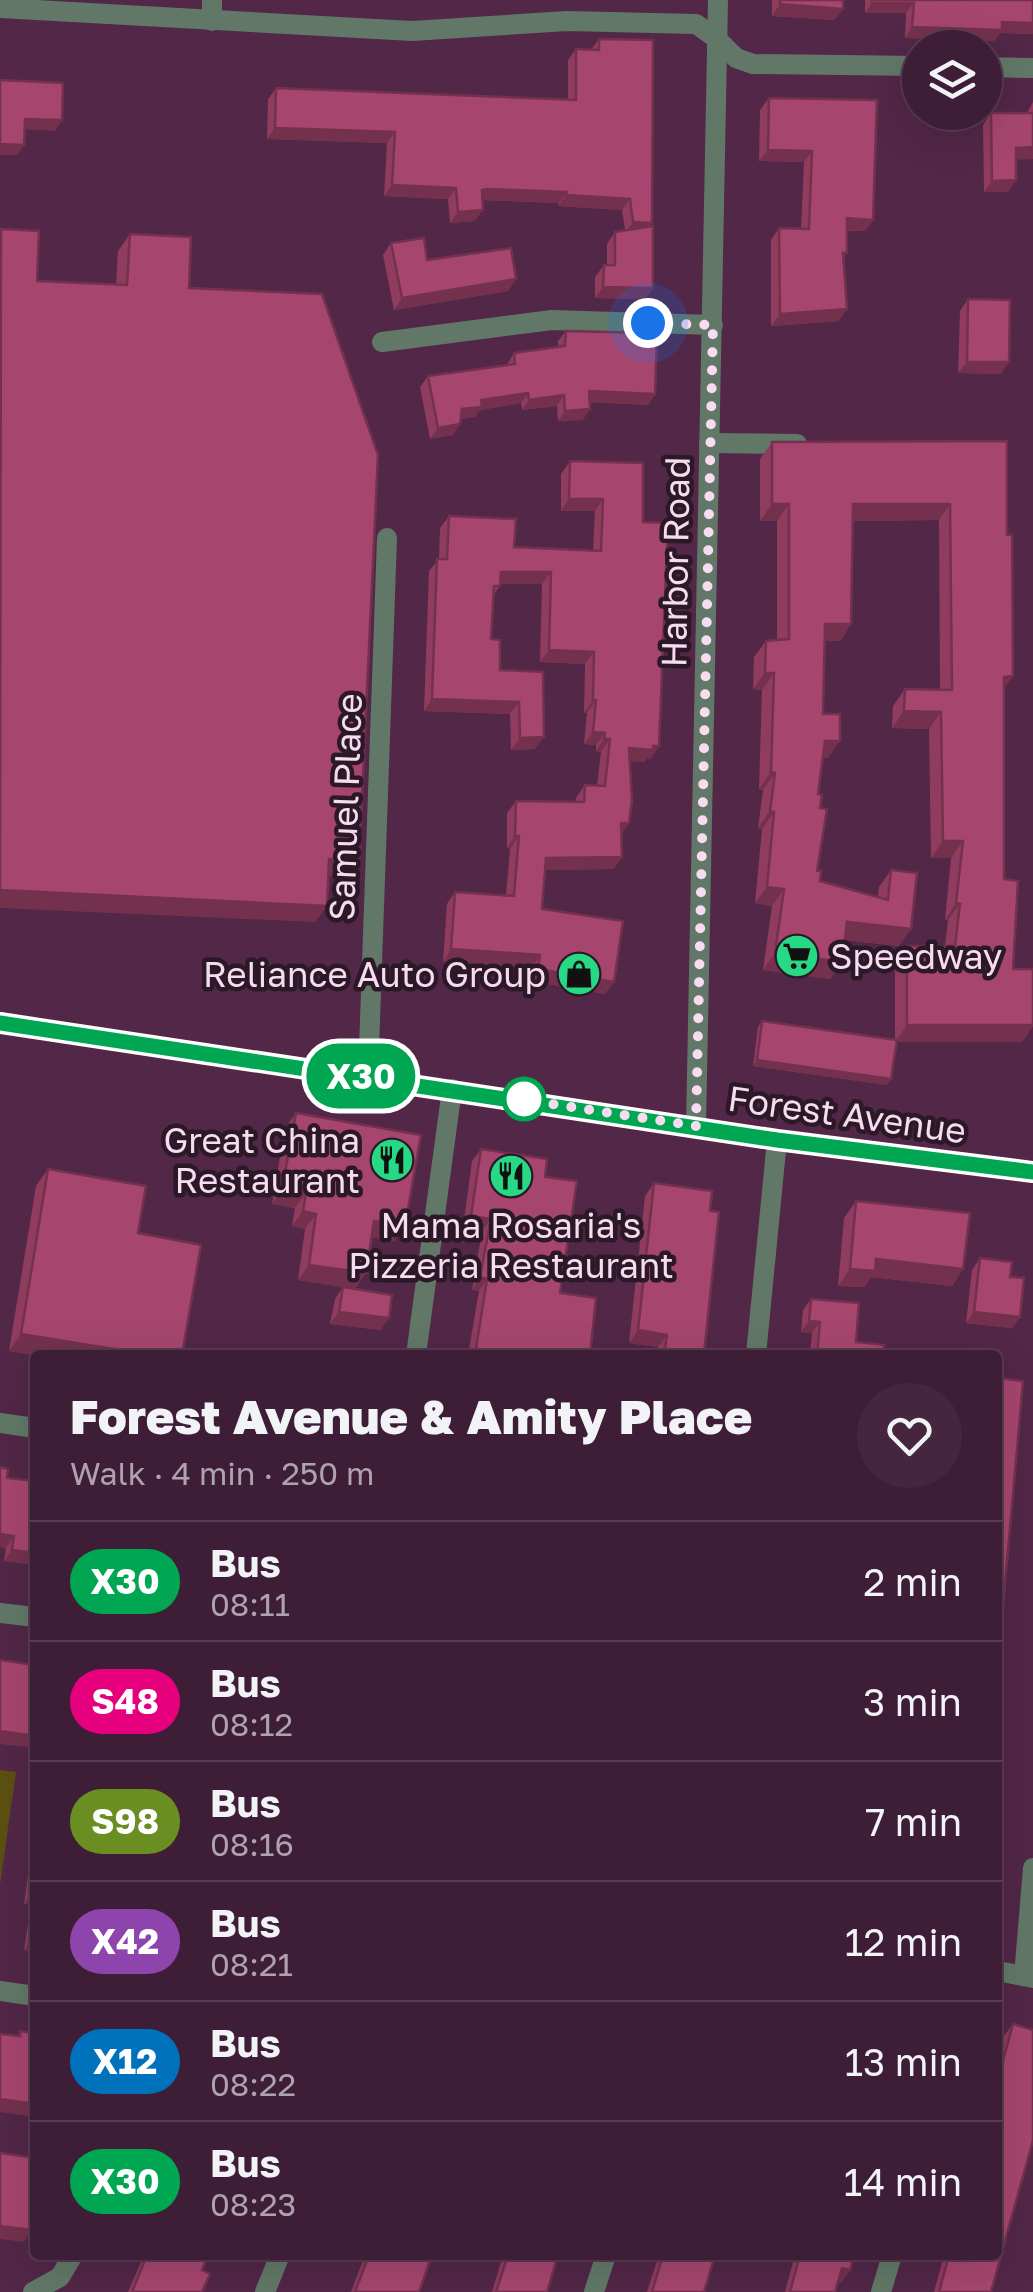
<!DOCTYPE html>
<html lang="en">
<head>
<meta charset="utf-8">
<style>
	body { margin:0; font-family:"Golos Text",sans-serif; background:#45263e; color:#f1f3f6; height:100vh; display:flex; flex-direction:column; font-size:38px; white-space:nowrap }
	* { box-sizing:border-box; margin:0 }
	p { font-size:32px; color:#ada2ad }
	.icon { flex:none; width:55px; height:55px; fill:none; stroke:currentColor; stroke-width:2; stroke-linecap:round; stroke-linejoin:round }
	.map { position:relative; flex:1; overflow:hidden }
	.sheet { position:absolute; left:30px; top:1350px; width:972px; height:910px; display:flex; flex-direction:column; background:#3e1d36; border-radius:10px; box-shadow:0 10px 40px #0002,0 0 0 2px #573b51 }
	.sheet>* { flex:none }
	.badge { padding:0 20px; border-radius:32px; font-size:35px; line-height:65px }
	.buttons { position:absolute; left:902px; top:30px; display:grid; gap:20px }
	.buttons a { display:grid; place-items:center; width:100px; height:100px; border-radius:50%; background:#3e1d36; box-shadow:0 10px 40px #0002,0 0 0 2px #573b51; font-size:50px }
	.you { position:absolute; width:50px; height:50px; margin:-25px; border:8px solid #fff; border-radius:50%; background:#1a73e8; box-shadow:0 0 0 15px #1a73e833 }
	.map>.badge { position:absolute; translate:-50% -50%; box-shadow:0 0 0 5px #fff }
	.round { display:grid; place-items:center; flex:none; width:105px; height:105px; border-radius:52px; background:#45263e }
	.head { display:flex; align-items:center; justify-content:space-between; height:170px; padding:0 40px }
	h1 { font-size:48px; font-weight:800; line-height:75px }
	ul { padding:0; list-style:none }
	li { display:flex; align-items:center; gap:30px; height:120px; padding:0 40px; border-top:2px solid #573b51 }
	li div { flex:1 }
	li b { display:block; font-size:38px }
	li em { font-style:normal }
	li .badge { min-width:110px; font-weight:700; text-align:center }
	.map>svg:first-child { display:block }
	.green { fill:#5c4f12 }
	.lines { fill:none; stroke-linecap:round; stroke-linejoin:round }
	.street { stroke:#617868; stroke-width:20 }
	.secondary { stroke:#759a82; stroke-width:20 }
	.wall { fill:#8f3c5f }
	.shaded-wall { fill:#74314e }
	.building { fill:#a6466f; stroke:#74314e; stroke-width:2.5 }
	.line-casing { stroke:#fff; stroke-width:22 }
	.line { stroke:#00a651; stroke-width:15 }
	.walk { stroke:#f7dbef; stroke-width:10; stroke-dasharray:0 18 }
	.stop-dot { fill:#fff; stroke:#00a651; stroke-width:5 }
	.labels { text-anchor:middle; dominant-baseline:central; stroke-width:9; stroke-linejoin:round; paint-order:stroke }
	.street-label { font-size:35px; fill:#f7dbef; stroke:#2c1927 }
	.poi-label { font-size:35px; fill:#f7dbef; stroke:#2c1927; text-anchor:end }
</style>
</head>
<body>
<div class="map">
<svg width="1033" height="2292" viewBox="0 0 1033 2292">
	<rect width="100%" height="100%" fill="#522748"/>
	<polygon class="green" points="0,1770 16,1772 0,1885"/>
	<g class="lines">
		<g class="street">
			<polyline points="0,8 412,31 567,21 696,24 716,38 736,58 753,64 920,66"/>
			<polyline points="212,21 212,0"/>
			<polyline points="985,67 1033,68"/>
			<polyline points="382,342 552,320 713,325"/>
			<polyline points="709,443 797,444"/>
			<polyline points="368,1077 387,538"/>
			<polyline points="696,1126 718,0"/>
			<polyline points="416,1355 452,1089"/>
			<polyline points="756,1355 777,1140"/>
			<polyline points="0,1423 35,1428"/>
			<polyline points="0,1613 35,1617"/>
			<polyline points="998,1971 1033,1978"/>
			<polyline points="1024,1976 1033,1868"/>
			<polyline points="0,1991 35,1996"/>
			<polyline points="33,2292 60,2277 73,2255"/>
			<polyline points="265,2292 280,2255"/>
			<polyline points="594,2292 606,2255"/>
			<polyline points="881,2292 892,2255"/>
		</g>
		<polyline class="secondary" points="0,1023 777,1140 1033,1172"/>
	</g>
	<g class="wall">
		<polygon points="772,0 843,0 843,9 834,20 772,16"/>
		<polygon points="865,0 1033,0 1033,34 1000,33 994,41 905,38 906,13 865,13"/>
		<polygon points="599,39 652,223 650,227 653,288 645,299 595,298 595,277 604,265 607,265 607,244 615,232 625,230 622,210 558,206 559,203 482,200 475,221 450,223 448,199 384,196 387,143 267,139 268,99 276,88 568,100 568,60 576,49 591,50"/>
		<polygon points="769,98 873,220 865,231 847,231 839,321 771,326 771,240 779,228 801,229 804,162 759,161 760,110"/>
		<polygon points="1033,102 1033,159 1016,159 1008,192 984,192 983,125 991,113 1027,113"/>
		<polygon points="130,234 189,288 347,877 328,876 315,922 37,281 116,285 118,251"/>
		<polygon points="391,243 427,260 516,279 508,291 394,310 383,255"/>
		<polygon points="968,299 1001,374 958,373 960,311"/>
		<polygon points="566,331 655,394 648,405 590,402 583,420 558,421 557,406 522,410 521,403 480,410 475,417 461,419 453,435 430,439 420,387 428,376 507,365 514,353 558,347 558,341"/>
		<polygon points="1007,441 1004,690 1004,879 1013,969 1033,969 1033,1026 1022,1042 897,1042 891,1079 887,1085 753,1066 758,1027 762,1021 895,1040 895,963 907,946 945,946 948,920 945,920 951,858 931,858 929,729 892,728 893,706 905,689 940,690 939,520 853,521 851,624 840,641 825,641 823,714 828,758 822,758 818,794 820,808 817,871 820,881 878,897 879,887 891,870 899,946 845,940 842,962 830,979 763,970 772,906 755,903 762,829 758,828 763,790 759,789 762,690 753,689 754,657 766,641 777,640 777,521 760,521 760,459 772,442"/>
		<polygon points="570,461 643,522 659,746 650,759 647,758 644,762 630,761 622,834 614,869 545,870 542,909 605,994 530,981 532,968 443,962 447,904 455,892 506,895 510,849 507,848 507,813 516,801 576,802 576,798 585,785 597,786 601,752 596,751 596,745 584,744 587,713 584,713 585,664 540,662 542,584 501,584 493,596 491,639 500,670 543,672 535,749 511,750 510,714 424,711 429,571 439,559 440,528 449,516 514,547 593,551 595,511 561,511 561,474"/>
		<polygon points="296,1113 405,1226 394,1241 371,1237 355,1289 381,1330 330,1324 335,1299 343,1287 298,1280 305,1229 292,1226 295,1208 272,1204 285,1128"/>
		<polygon points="481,1149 545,1177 560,1293 590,1355 468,1355 479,1291 472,1290 482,1231 463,1228 472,1161"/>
		<polygon points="48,1169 182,1355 35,1355 9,1351 36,1186"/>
		<polygon points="654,1183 710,1211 704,1354 710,1355 657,1355 658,1347 629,1343 645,1196"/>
		<polygon points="856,1201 963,1269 952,1286 871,1277 864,1287 838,1286 844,1218"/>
		<polygon points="980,1258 1010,1277 1020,1317 1012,1328 966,1323 972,1270"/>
		<polygon points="811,1299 856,1342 883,1355 810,1355 812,1333 801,1332 803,1310"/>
		<polygon points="0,1467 7,1478 35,1565 4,1561 6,1548 0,1547"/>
		<polygon points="35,1859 35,1952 24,1950 31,1904 24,1904 29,1868"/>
		<polygon points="1013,2024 1033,2030 1033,2140 991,2292 934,2292 944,2255 998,2255 998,2061 1004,2036"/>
		<polygon points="144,2255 208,2255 202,2270 202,2292 128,2292"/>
		<polygon points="365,2255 432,2255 419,2292 351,2292"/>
		<polygon points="503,2255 558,2255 547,2292 492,2292"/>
		<polygon points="659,2255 715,2255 704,2292 647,2292"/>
		<polygon points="795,2255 854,2255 842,2282 838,2281 835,2292 785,2292"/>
	</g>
	<g class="shaded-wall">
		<polygon points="872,3 914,3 906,13 865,13"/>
		<polygon points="780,4 843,9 834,20 772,16"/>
		<polygon points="1002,22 1033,23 1033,34 1000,33 994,41 905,38 912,27"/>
		<polygon points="25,119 62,120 55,131 18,129"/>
		<polygon points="275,128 395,132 387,143 267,139"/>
		<polygon points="0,144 24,145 17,155 0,155"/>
		<polygon points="1033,147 1033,159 1008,160 1016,148"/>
		<polygon points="768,150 812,151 804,162 759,161"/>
		<polygon points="1016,180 1008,192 984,192 992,181"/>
		<polygon points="392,185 456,188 448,199 384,196"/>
		<polygon points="487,189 567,192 559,203 479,200 482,190"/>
		<polygon points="566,195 630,199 622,210 558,206"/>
		<polygon points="483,210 475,221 450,223 458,212"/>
		<polygon points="847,218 873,220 865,231 839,230"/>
		<polygon points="633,222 652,223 644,234 625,233"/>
		<polygon points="516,279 508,291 394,310 402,298"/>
		<polygon points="603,287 653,288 645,299 595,298"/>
		<polygon points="847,309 839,321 771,326 780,314"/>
		<polygon points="967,362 1009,362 1001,374 958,373"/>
		<polygon points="589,391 655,394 648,405 582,402"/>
		<polygon points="528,393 521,403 480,410 475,417 455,420 462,409 481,400"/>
		<polygon points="564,395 557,406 522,410 529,400"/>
		<polygon points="590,409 583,420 558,421 565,411"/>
		<polygon points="460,424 453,435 430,439 438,428"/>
		<polygon points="569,499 603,499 595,511 561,511"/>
		<polygon points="772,504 789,504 777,521 760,521"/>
		<polygon points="853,504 950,504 939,520 841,521"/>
		<polygon points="501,572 551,572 542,584 492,584"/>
		<polygon points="825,624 851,624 840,641 814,641"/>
		<polygon points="549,650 594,652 585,664 540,662"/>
		<polygon points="765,673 774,673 762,690 753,689"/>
		<polygon points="1013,676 1001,693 1004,677"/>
		<polygon points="432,699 519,702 510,714 424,711"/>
		<polygon points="593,700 596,700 587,713 584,713"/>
		<polygon points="904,711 941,712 929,729 892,728"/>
		<polygon points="593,732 605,733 596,745 584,744"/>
		<polygon points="544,737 535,749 511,750 520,738"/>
		<polygon points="604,739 610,739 601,752 596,751"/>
		<polygon points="825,741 840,741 828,758 813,758"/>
		<polygon points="653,746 659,746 650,759 647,758 644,762 621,760 629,748"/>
		<polygon points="771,772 775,773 763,790 759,789"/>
		<polygon points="770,811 774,812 762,829 758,828"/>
		<polygon points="621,823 629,823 621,835"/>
		<polygon points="515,836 519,836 510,849 507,848"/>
		<polygon points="943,841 963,841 951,858 931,858"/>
		<polygon points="622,857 614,869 538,870 546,858"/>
		<polygon points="329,859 359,861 347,877 317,875"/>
		<polygon points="767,887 784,889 772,906 755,903"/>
		<polygon points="0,890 327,906 315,922 0,908"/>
		<polygon points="956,903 960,904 948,920 945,920"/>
		<polygon points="847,922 911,929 899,946 835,939"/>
		<polygon points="451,949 540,955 532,968 443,962"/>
		<polygon points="775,953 842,962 830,979 763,970"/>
		<polygon points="538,969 614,982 605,994 530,981"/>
		<polygon points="907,1025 1033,1025 1033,1026 1022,1042 895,1042"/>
		<polygon points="757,1060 891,1079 887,1085 753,1066"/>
		<polygon points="282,1189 306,1193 295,1208 272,1204"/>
		<polygon points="303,1211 316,1214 305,1229 292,1226"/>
		<polygon points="471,1216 491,1219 482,1231 463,1228"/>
		<polygon points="374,1221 405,1226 394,1241 363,1236"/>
		<polygon points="876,1259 963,1269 952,1286 871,1277 864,1287 838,1286 850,1269"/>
		<polygon points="309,1265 366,1273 355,1289 298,1280"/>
		<polygon points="480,1277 487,1279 479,1291 472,1290"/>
		<polygon points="339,1312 389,1318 381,1330 330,1324"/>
		<polygon points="974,1312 1020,1317 1012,1328 966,1323"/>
		<polygon points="809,1321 820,1322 812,1333 801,1332"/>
		<polygon points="638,1330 667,1335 658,1347 629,1343"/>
		<polygon points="21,1334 133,1352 131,1355 35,1355 9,1351"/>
		<polygon points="0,1534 14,1536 6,1548 0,1547"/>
		<polygon points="12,1550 35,1553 35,1565 4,1561"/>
		<polygon points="0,1731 35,1736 35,1748 0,1744"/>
		<polygon points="32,1892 35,1892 35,1898 31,1904 24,1904"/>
		<polygon points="32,1938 35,1939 35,1952 24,1950"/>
		<polygon points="0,2099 35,2104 35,2117 0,2112"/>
		<polygon points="0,2226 32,2230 24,2242 0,2239"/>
		<polygon points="842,2268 850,2270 842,2282 834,2280"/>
	</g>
	<g class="building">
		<polygon points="780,0 843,0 843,9 780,4"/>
		<polygon points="872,0 1033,0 1033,23 1002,22 1002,30 912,27 914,3 872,3"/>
		<polygon points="599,39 653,40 652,223 633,222 630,199 566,195 567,192 487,189 482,190 483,210 458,212 456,188 392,185 395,132 275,128 276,88 576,100 576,49 599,50"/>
		<polygon points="0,80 63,83 62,120 25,119 24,145 0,144"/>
		<polygon points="769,98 877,100 873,220 847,218 847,253 843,253 847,309 780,314 779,228 809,229 812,151 768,150"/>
		<polygon points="991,113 1033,113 1033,147 1016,148 1016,180 992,181"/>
		<polygon points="653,226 653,288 603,287 604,265 615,265 615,232"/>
		<polygon points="1,229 39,231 37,281 127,285 130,234 191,237 189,288 322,294 378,455 359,861 329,859 327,906 0,890"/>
		<polygon points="424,238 427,260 511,248 516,279 402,298 391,243"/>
		<polygon points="968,299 1010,300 1009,362 967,362"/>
		<polygon points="566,331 650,333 650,337 657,337 655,394 589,391 590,409 565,411 564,395 529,400 528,393 481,400 482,407 462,409 460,424 438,428 428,376 515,364 514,353 565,346"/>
		<polygon points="1007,441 1007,535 1012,535 1013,676 1004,677 1004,879 1018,881 1013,969 1033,969 1033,1025 907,1025 907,946 955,946 960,904 956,903 963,841 943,841 941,712 904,711 905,689 952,690 950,504 853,504 851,624 825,624 823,714 840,714 840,741 825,741 818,794 822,795 820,808 827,809 817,871 821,871 820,881 888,900 891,870 917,873 911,929 847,922 842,962 775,953 784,889 767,887 774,812 770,811 775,773 771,772 774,673 765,673 766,641 789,639 789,504 772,504 772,442"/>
		<polygon points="570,461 643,463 643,522 668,523 659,746 653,746 653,750 629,748 632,800 629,823 621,823 622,857 546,858 542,909 623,921 614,982 538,969 540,955 451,949 455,892 514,896 519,836 515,836 516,801 584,802 585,785 605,786 610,739 604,739 605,733 593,732 596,700 593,700 594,652 549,650 551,572 501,572 500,586 494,586 491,639 500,640 500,670 543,672 544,737 520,738 519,702 432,699 437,559 447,559 449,516 516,519 514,547 601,551 603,499 569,499"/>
		<polygon points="762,1021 897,1040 891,1079 757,1060"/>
		<polygon points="296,1113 421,1135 405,1226 374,1221 366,1273 309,1265 316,1214 303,1211 306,1193 282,1189"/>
		<polygon points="481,1149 547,1159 545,1177 577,1181 560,1293 596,1298 590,1355 475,1355 487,1279 480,1277 491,1219 471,1216"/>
		<polygon points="48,1169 146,1186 138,1233 201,1245 182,1355 133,1355 133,1352 21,1334"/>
		<polygon points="654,1183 712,1191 710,1211 719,1212 704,1354 710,1355 664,1355 667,1335 638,1330"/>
		<polygon points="856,1201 970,1213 963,1269 876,1259 875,1271 850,1269"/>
		<polygon points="980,1258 1012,1262 1010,1277 1024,1278 1020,1317 974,1312"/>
		<polygon points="343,1287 392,1295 389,1318 339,1312"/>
		<polygon points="811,1299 859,1303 856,1342 884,1345 883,1355 817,1355 820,1322 809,1321"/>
		<polygon points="998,1378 1023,1381 998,1664"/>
		<polygon points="0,1467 8,1469 7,1478 35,1481 35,1553 12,1550 14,1536 0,1534"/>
		<polygon points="0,1660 35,1665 35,1736 0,1731"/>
		<polygon points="1013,2024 1033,2030 1033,2140 991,2292 939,2292 949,2255 998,2255 998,2079"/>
		<polygon points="20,2031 35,2033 35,2104 0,2099 0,2034 20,2036"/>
		<polygon points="0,2153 35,2158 35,2209 32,2230 0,2226"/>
		<polygon points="147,2255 208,2255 202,2270 210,2274 202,2292 132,2292"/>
		<polygon points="369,2255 432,2255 419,2292 355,2292"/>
		<polygon points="508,2255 558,2255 547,2292 496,2292"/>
		<polygon points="663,2255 715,2255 704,2292 652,2292"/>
		<polygon points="800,2255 854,2255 850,2270 842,2268 835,2292 790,2292"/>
	</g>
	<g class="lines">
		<g class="line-casing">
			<polyline id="line" points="0,1023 777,1140 1033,1172"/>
		</g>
		<use href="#line" class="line"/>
		<polyline class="walk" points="524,1099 512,1098 696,1126 713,325 648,323"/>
	</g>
	<defs>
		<g id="supermarket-disc" transform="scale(2.25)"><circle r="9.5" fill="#27d885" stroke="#2c1927"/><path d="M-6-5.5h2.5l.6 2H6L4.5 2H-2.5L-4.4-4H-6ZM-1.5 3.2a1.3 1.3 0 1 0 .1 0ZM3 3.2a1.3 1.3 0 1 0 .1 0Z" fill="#111"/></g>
		<g id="shop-disc" transform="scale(2.25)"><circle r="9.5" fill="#27d885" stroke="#2c1927"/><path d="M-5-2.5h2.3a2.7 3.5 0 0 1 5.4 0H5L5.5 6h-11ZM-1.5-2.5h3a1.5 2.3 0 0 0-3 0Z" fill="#111"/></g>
		<g id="restaurant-disc" transform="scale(2.25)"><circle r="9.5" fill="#27d885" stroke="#2c1927"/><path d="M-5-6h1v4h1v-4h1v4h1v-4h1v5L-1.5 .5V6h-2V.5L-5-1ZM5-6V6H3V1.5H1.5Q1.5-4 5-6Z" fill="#111"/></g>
	</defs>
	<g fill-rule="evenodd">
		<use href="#supermarket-disc" x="797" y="956"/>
		<use href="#shop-disc" x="579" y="974"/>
		<use href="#restaurant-disc" x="392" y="1160"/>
		<use href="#restaurant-disc" x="511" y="1176"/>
	</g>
	<circle class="stop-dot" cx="524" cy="1099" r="20"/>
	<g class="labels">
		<g class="street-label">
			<text transform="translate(675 562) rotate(-89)">Harbor Road</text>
			<text transform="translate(345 807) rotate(-88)">Samuel Place</text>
			<text transform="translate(847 1114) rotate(8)">Forest Avenue</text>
		</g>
		<g class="poi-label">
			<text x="830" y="956" text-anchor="start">Speedway</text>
			<text x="546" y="974">Reliance Auto Group</text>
			<text x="360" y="1140">Great China<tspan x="360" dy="40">Restaurant</tspan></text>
			<text x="511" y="1225" text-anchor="middle">Mama Rosaria's<tspan x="511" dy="40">Pizzeria Restaurant</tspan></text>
		</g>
	</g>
</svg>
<div class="buttons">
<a><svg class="icon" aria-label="layers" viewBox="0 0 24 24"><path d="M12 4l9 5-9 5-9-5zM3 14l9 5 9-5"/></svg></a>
</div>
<div class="you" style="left:648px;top:323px"></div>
<b class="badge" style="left:361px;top:1076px;background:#00a651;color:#fff">X30</b>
<section class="sheet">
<div class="head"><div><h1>Forest Avenue &amp; Amity Place</h1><p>Walk · 4 min · 250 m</p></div><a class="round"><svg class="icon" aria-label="heart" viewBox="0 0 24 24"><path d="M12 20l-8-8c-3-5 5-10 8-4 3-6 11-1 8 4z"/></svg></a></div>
<ul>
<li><span class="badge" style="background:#00a651;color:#fff">X30</span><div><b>Bus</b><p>08:11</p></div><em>2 min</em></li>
<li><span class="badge" style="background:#e6007e;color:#fff">S48</span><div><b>Bus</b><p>08:12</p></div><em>3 min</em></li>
<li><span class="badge" style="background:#6b8e23;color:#fff">S98</span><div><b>Bus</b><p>08:16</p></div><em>7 min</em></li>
<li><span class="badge" style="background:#8e44ad;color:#fff">X42</span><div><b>Bus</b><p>08:21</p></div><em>12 min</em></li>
<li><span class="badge" style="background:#0072bc;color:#fff">X12</span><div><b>Bus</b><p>08:22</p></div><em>13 min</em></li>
<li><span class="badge" style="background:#00a651;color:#fff">X30</span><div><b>Bus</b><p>08:23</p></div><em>14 min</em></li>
</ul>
</section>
</div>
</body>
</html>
